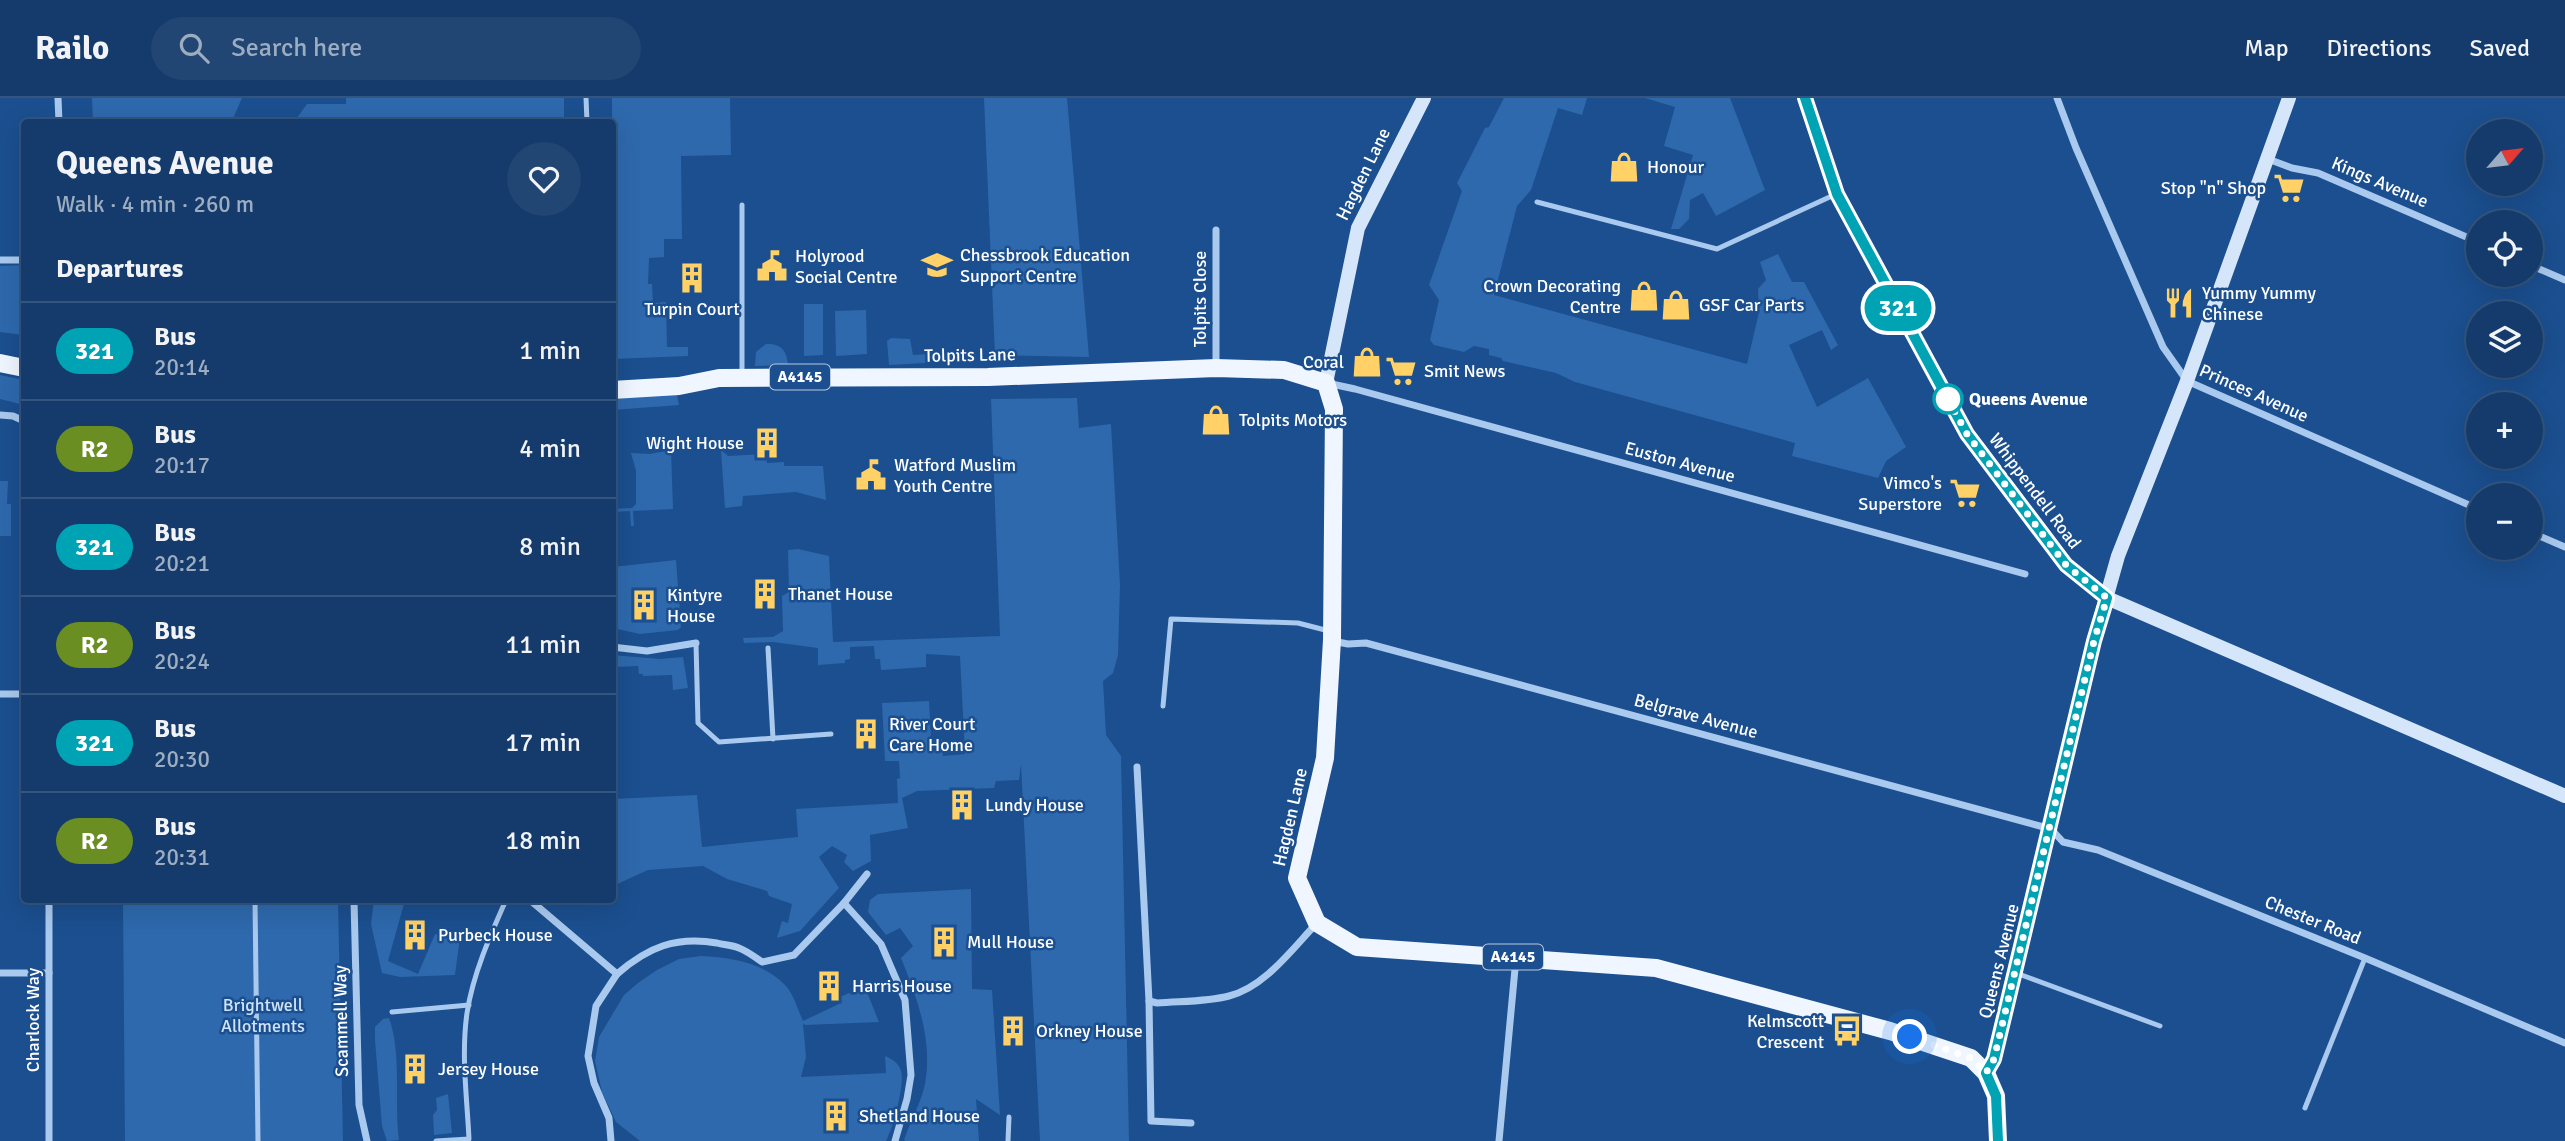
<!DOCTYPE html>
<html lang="en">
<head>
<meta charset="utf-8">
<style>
	body { margin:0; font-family:Signika,sans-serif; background:#214673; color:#f1f3f6; height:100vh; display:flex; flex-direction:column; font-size:26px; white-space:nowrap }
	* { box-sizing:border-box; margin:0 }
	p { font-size:23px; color:#9dadc1 }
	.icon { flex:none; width:38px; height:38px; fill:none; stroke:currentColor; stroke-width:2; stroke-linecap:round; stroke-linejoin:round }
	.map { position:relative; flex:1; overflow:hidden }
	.sheet { position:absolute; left:21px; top:21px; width:595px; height:784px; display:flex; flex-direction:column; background:#143b6b; border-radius:7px; box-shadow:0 7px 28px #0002,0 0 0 2px #33557e }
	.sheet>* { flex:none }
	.badge { padding:0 14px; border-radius:23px; font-size:24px; line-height:46px }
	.needle { width:46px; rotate:62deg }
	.controls { position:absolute; left:2466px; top:21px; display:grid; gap:14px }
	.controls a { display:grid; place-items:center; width:77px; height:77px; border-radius:50%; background:#143b6b; box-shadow:0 7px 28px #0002,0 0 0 2px #33557e; font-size:35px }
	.you { position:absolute; width:35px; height:35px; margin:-18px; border:5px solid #fff; border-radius:50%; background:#1a73e8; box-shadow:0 0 0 10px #1a73e833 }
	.map>.badge { position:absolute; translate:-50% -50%; box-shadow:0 0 0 4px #fff }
	h2 { padding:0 35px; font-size:26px; line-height:63px }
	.round { display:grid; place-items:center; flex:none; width:74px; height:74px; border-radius:37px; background:#214673 }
	.overview { display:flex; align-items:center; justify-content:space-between; height:119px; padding:0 35px }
	h1 { font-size:33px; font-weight:700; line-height:52px }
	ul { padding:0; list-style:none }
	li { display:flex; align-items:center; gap:21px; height:98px; padding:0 35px; border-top:2px solid #33557e }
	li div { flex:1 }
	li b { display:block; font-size:26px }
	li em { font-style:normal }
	li .badge { min-width:77px; font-weight:700; text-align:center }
	header { display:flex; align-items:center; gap:42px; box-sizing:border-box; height:98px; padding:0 35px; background:#143b6b; border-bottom:2px solid #33557e }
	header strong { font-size:33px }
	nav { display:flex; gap:38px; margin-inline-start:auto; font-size:24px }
	.search { width:490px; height:63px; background:#214673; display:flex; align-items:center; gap:18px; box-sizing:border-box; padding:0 24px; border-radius:38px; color:#9dadc1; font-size:26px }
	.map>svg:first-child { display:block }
	.green { fill:#2e69ad }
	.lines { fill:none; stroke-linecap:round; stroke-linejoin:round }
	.lane { stroke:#a9c9ee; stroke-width:5 }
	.street { stroke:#a9c9ee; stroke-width:7 }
	.secondary { stroke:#d6e6fa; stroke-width:14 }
	.primary { stroke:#f0f6ff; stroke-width:18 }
	.line-casing { stroke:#fff; stroke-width:16 }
	.line { stroke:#00a3b4; stroke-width:10 }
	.walk { stroke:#fff; stroke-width:7; stroke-dasharray:0 12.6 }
	.stop-dot { fill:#fff; stroke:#00a3b4; stroke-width:3.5 }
	.labels { text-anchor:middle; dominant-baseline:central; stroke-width:5; stroke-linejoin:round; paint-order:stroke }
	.shield { fill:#1b4f8f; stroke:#bbcadd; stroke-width:2 }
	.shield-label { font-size:16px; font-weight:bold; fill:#fff }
	.poi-label { font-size:18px; fill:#fff; stroke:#1b4f8f; text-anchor:start }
	.street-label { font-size:18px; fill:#fff; stroke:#1b4f8f }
	.stop-label { font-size:18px; font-weight:bold; fill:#fff; stroke:#1b4f8f; text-anchor:start }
	.park-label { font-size:18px; fill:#cfe3fa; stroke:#1b4f8f }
</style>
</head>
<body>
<header>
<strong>Railo</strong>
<div class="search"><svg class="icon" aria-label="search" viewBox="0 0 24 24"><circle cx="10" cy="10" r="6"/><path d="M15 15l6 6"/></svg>Search here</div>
<nav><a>Map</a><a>Directions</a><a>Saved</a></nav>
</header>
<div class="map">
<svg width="2565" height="1043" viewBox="0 0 2565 1043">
	<rect width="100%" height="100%" fill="#1b4f8f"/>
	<g class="green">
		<polygon points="92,0 242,0 232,23 93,24"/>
		<polygon points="346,0 564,0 564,24 294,24 307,6 346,6"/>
		<polygon points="612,0 730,0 731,57 681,58 682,141 664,141 664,159 649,160 648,186 652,186 653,205 666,204 667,249 688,249 688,258 613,261"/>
		<polygon points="984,0 1067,0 1089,259 995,257"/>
		<polygon points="1504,0 1587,0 1582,17 1558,10 1531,92 1517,108 1494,197 1747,266 1759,214 1758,191 1766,182 1760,164 1778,156 1792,184 1804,184 1838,247 1831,252 1822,232 1789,247 1817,309 1868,280 1906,349 1886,363 1878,380 1792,358 1795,345 1575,284 1556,275 1503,263 1501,260 1489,257 1489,251 1474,248 1464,254 1434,247 1430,242 1439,202 1429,187 1462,93 1457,85 1485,30 1489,29"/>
		<polygon points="1645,0 1730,0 1765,92 1716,118 1703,95 1690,102 1689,121 1679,131 1671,131 1693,57 1664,48 1675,9"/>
		<polygon points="24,167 24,237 0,234 0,168"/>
		<polygon points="804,206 823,206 823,257 804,258"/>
		<polygon points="866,212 867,256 836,258 835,213"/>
		<polygon points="891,240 910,241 913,257 976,253 976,262 889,267 887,243"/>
		<path d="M766,246C781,245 787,253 788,267L755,268L756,254Z"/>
		<polygon points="0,277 24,282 24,307 0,301"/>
		<polygon points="676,293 679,307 613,312 613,296"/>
		<polygon points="1077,300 1079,330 1111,326 1120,487 1118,557 1113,575 1103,583 1106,637 1121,658 1129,1043 1040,1043 1021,666 1019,682 996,683 994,690 917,693 902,700 908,730 870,737 871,763 853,773 844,764 847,757 832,748 819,759 839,790 800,833 777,840 782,823 788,825 792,806 769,798 767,793 727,781 703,768 648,772 613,788 613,701 697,697 702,749 798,739 796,711 898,705 897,681 900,680 899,663 885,663 882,605 929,603 931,642 942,641 943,658 965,656 960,558 926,556 926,569 881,572 880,561 875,561 874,548 850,549 850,561 845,562 845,565 818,567 818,550 773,544 744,545 743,540 773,539 783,533 782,498 789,494 788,452 798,451 829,458 833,544 1000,538 991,301"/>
		<polygon points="671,352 673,411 633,413 634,428 631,428 630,413 613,414 612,411 632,410 636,406 636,373 631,355 650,356"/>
		<polygon points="721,352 728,358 766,356 767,365 784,364 784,368 823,368 826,402 796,394 743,398 742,408 725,410"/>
		<polygon points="0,383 8,383 7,406 11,406 11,438 0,438"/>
		<polygon points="676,462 681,529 678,532 640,536 613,530 613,469"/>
		<polygon points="612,557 660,561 683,559 688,590 673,592 672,577 643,578 643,576 639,576 638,568 614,569 613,576"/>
		<path d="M971,791L972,891L992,892L1000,1017L976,1001L979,1043H906L904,1042C910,1024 921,1005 925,986C933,941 917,900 901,860L913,848L900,830L886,837L868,814L870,802L878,796Z"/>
		<polygon points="123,802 338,802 343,1043 125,1043"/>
		<polygon points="374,802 405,802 388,863 418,876 435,836 460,839 455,877 400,879 382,875 371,826"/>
		<path d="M701,858C733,860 763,864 786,888C794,897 798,912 803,923L841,905L838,900L849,895L852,897L865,889L879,924L805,927L803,925L806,959L801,979L886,975L885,958C892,961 899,965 901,973C905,987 893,1030 886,1043H640L616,1024L602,994L595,963L599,939L624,897L638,885L657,872L679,861Z"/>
		<path d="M389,920C402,956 394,1003 399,1042L387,1043L382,1028L375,942V929L383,921Z"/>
		<polygon points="448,996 452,1035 434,1037 433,1017 437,1012 436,1000"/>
	</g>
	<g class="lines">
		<g class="lane">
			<polyline points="586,0 587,24"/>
			<polyline points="1537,104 1717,151 1834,97"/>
			<polyline points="742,107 742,275"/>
			<polyline points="696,545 698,625 719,644 831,636"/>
			<polyline points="768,550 773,641"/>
			<polyline points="1163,608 1171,521 1298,525 1329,533"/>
			<polyline points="255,802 258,1043"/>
			<polyline points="2016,875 2160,928"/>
			<polyline points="392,914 469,907"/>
			<polyline points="2305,1010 2365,860"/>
			<path d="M436,1043L469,1041C467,999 461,957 467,915C473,876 490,838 506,802"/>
			<polyline points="1008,1043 1009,1019"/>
		</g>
		<g class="street">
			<polyline points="58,0 59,24"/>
			<polyline points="2057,0 2076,50 2163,249 2187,283 2478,411"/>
			<polyline points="2268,61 2292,70 2318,75 2478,144"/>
			<polyline points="0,162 24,162"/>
			<polyline points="2530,167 2565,182"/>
			<polyline points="1216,270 1216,132"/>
			<polyline points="1327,285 1355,291 2025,476"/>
			<polyline points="0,317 13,318 24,323"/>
			<polyline points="2530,434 2565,449"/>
			<polyline points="1332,543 1348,546 1366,545 2051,731 2063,744 2098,752 2365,860 2565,945"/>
			<polyline points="612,549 647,553 696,545"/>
			<polyline points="0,596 24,596"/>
			<polyline points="1137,669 1149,903 1151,1023 1191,1025"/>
			<polyline points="49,802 49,1043"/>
			<polyline points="354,802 359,1007 367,1043"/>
			<polyline points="530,802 617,876 596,908 588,958 594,985 609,1020 611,1043"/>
			<polyline points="844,805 881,846 905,902 911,977 907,1001 895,1043"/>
			<polyline points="0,875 49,875"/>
			<path d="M617,876C648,849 676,838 717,845C724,847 732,847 739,850C747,853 755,859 762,864L794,857L844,805L867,776"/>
			<path d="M1149,903L1157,905C1180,903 1207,904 1229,898C1265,889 1292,851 1317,825"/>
			<polyline points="1499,1043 1516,860"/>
		</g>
		<g class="secondary">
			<polyline points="1805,0 1837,96 1967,336 2066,467 2107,500 2565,698"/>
			<polyline points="1326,285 1358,130 1424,0"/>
			<polyline points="1986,975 1994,961 2094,543 2118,458 2187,283 2289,0"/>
		</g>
		<g class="primary">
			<polyline points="0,265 24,270"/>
			<polyline points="612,292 679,288 719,280 988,279 1216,270 1284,272 1326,285 1334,311 1332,542 1325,660 1297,780 1317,825 1357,849 1656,870 1890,933 1971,960 1986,975 1996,998 1998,1043"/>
		</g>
	</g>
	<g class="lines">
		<g class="line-casing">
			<polyline id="line" points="1805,0 1837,96 1967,336 2066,467 2107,500 2094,543 1994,961 1986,975 1996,998 1998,1043"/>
		</g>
		<use href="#line" class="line"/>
		<polyline class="walk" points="1910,939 1971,960 1986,975 1994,961 2094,543 2107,500 2066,467 1967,336 1948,301"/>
	</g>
	<defs>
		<g id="shop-bare" transform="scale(2.415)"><path d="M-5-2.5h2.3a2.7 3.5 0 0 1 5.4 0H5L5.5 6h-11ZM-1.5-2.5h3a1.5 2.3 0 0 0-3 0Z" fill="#ffd166" stroke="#1b4f8f" stroke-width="2.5" paint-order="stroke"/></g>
		<g id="supermarket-bare" transform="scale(2.415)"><path d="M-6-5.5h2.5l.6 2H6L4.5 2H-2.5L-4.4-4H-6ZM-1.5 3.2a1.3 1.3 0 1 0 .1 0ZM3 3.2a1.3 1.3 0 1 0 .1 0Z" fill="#ffd166" stroke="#1b4f8f" stroke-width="2.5" paint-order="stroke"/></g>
		<g id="school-bare" transform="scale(2.415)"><path d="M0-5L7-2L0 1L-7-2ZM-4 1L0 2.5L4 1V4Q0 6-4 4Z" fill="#ffd166" stroke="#1b4f8f" stroke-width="2.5" paint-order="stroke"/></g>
		<g id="civic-bare" transform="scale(2.415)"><path d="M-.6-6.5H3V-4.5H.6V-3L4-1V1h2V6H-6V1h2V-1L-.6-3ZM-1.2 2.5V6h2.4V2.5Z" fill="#ffd166" stroke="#1b4f8f" stroke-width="2.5" paint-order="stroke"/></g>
		<g id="building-bare" transform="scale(2.415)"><path d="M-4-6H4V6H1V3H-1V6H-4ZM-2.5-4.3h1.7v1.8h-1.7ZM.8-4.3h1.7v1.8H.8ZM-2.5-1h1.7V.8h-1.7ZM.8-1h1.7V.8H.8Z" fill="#ffd166" stroke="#1b4f8f" stroke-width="2.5" paint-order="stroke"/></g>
		<g id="restaurant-bare" transform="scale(2.415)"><path d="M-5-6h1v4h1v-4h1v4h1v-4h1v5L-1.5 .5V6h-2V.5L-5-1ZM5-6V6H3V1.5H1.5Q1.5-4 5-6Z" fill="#ffd166" stroke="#1b4f8f" stroke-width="2.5" paint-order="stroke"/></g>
		<g id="bus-bare" transform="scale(2.415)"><path d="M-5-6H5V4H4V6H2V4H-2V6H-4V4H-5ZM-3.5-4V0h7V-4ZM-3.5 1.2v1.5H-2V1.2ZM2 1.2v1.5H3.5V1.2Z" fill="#ffd166" stroke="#1b4f8f" stroke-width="2.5" paint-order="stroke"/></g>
	</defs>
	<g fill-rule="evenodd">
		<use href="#shop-bare" x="1624" y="69"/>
		<use href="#supermarket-bare" x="2289" y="90"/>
		<use href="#school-bare" x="937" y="167"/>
		<use href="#civic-bare" x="772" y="168"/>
		<use href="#building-bare" x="692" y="180"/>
		<use href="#shop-bare" x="1644" y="198"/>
		<use href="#restaurant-bare" x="2179" y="205"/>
		<use href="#shop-bare" x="1676" y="207"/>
		<use href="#shop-bare" x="1367" y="264"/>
		<use href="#supermarket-bare" x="1401" y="273"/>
		<use href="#shop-bare" x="1216" y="322"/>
		<use href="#building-bare" x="767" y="345"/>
		<use href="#civic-bare" x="871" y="377"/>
		<use href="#supermarket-bare" x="1965" y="395"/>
		<use href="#building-bare" x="765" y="496"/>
		<use href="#building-bare" x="644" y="507"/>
		<use href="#building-bare" x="866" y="636"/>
		<use href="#building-bare" x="962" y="707"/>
		<use href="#building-bare" x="415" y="837"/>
		<use href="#building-bare" x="944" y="844"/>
		<use href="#building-bare" x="829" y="888"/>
		<use href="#building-bare" x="1013" y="933"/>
		<use href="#bus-bare" x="1847" y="933"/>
		<use href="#building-bare" x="415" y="971"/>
		<use href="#building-bare" x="836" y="1018"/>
	</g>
	<circle class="stop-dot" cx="1948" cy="301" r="14"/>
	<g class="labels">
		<g class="shield">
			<rect x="770" y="266.5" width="60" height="25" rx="5"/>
			<rect x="1483" y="846.5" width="60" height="25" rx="5"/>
		</g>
		<g class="shield-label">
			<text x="800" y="279">A4145</text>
			<text x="1513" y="859">A4145</text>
		</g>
		<g class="poi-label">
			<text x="1647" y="69">Honour</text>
			<text x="2266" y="90" text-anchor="end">Stop "n" Shop</text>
			<text x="960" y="157">Chessbrook Education<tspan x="960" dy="21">Support Centre</tspan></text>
			<text x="795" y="158">Holyrood<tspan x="795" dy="21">Social Centre</tspan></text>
			<text x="1621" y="188" text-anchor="end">Crown Decorating<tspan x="1621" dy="21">Centre</tspan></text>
			<text x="2202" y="195">Yummy Yummy<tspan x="2202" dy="21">Chinese</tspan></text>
			<text x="1699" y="207">GSF Car Parts</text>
			<text x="692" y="211" text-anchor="middle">Turpin Court</text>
			<text x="1344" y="264" text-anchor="end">Coral</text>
			<text x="1424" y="273">Smit News</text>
			<text x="1239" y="322">Tolpits Motors</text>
			<text x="744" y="345" text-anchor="end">Wight House</text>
			<text x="894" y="367">Watford Muslim<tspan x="894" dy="21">Youth Centre</tspan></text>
			<text x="1942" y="385" text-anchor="end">Vimco's<tspan x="1942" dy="21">Superstore</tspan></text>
			<text x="788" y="496">Thanet House</text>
			<text x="667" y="497">Kintyre<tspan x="667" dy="21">House</tspan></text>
			<text x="889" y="626">River Court<tspan x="889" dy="21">Care Home</tspan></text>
			<text x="985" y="707">Lundy House</text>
			<text x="438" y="837">Purbeck House</text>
			<text x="967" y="844">Mull House</text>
			<text x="852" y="888">Harris House</text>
			<text x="1824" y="923" text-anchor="end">Kelmscott<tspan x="1824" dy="21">Crescent</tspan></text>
			<text x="1036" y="933">Orkney House</text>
			<text x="438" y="971">Jersey House</text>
			<text x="859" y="1018">Shetland House</text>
		</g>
		<g class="street-label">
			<text transform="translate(1363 76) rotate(-64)">Hagden Lane</text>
			<text transform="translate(2380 84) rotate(23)">Kings Avenue</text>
			<text transform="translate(1200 201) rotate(-90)">Tolpits Close</text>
			<text transform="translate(970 257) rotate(-1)">Tolpits Lane</text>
			<text transform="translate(2254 295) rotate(24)">Princes Avenue</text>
			<text transform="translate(1680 364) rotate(15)">Euston Avenue</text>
			<text transform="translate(2035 393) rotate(53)">Whippendell Road</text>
			<text transform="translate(1696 618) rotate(15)">Belgrave Avenue</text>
			<text transform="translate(1290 719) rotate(-77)">Hagden Lane</text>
			<text transform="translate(2313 822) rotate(22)">Chester Road</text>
			<text transform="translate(1999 863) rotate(-76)">Queens Avenue</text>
			<text transform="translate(33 922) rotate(-90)">Charlock Way</text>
			<text transform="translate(341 923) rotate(-91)">Scammell Way</text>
		</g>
		<g class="stop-label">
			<text x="1969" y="301">Queens Avenue</text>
		</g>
		<g class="park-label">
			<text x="263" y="907">Brightwell<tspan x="263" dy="21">Allotments</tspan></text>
		</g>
	</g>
</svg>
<div class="controls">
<a><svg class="needle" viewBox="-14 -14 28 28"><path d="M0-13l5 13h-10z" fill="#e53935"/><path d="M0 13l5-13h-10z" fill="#9dadc1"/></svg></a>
<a><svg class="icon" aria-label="locate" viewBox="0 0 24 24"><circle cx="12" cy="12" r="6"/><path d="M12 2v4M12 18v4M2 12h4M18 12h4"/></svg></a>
<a><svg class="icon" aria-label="layers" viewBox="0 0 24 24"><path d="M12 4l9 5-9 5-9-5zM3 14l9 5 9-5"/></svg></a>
<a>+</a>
<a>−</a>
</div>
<div class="you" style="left:1910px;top:939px"></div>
<b class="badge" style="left:1898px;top:210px;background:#00a3b4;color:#fff">321</b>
<section class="sheet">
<div class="overview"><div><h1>Queens Avenue</h1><p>Walk · 4 min · 260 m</p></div><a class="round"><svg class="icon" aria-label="heart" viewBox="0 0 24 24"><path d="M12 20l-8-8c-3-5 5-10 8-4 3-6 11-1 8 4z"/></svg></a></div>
<h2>Departures</h2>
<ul>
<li><span class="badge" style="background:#00a3b4;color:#fff">321</span><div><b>Bus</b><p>20:14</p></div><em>1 min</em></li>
<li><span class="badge" style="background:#6b8e23;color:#fff">R2</span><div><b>Bus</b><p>20:17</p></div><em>4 min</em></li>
<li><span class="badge" style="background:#00a3b4;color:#fff">321</span><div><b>Bus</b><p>20:21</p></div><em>8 min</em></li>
<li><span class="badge" style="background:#6b8e23;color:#fff">R2</span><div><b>Bus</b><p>20:24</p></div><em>11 min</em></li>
<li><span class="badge" style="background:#00a3b4;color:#fff">321</span><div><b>Bus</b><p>20:30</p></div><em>17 min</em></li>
<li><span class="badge" style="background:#6b8e23;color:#fff">R2</span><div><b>Bus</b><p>20:31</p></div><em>18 min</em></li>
</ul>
</section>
</div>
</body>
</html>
